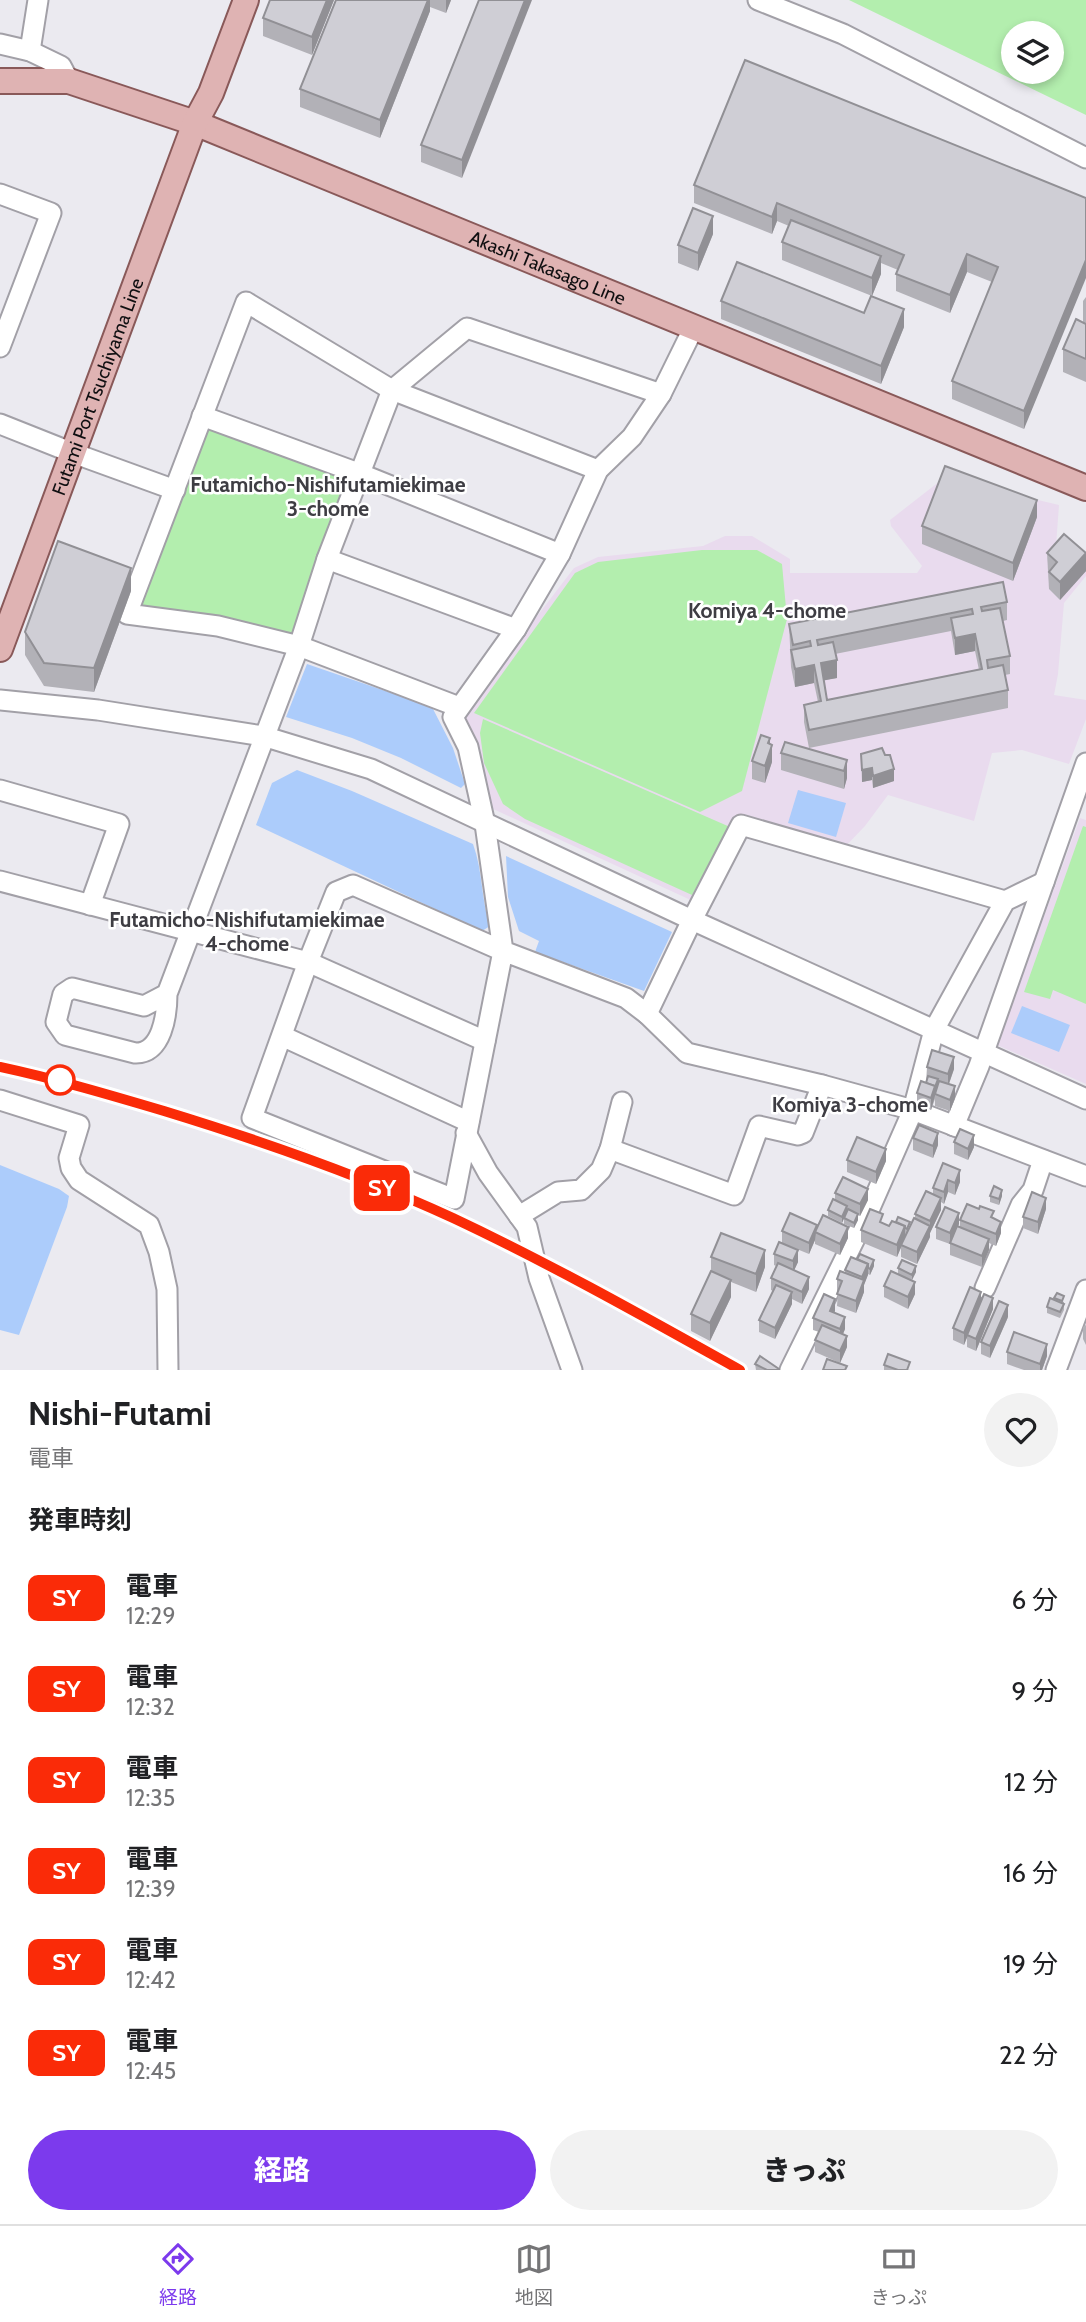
<!DOCTYPE html>
<html lang="ja">
<head>
<meta charset="utf-8">
<style>
	body { margin:0; font-family:Cabin,"Noto Sans JP",sans-serif; background:#f2f2f2; color:#202124; height:100vh; display:flex; flex-direction:column; font-size:26px; white-space:nowrap }
	* { box-sizing:border-box; margin:0 }
	p { font-size:23px; color:#757577 }
	.icon { flex:none; width:38px; height:38px; fill:none; stroke:currentColor; stroke-width:2; stroke-linecap:round; stroke-linejoin:round }
	.map { position:relative; height:1370px; overflow:hidden }
	.details { display:flex; flex-direction:column; background:#fff; flex:1 }
	.details>* { flex:none }
	.badge { padding:0 14px; border-radius:10px; font-size:24px; line-height:46px }
	.tools { position:absolute; left:1001px; top:21px; display:grid; gap:14px }
	.tools a { display:grid; place-items:center; width:63px; height:63px; border-radius:50%; background:#fff; box-shadow:0 4px 10px #0003; font-size:35px }
	.map>.badge { position:absolute; translate:-50% -50%; box-shadow:0 0 0 4px #fff }
	h2 { padding:0 28px; font-size:26px; line-height:63px }
	.round { display:grid; place-items:center; flex:none; width:74px; height:74px; border-radius:37px; background:#f2f2f2 }
	.summary { display:flex; align-items:center; justify-content:space-between; height:119px; padding:0 28px }
	h1 { font-size:33px; font-weight:800; line-height:52px }
	.primary-button { display:flex; gap:14px; margin-top:auto; padding:14px 28px }
	.primary-button a { flex:1; height:80px; border-radius:42px; background:#7c3aed; color:#fff; font-size:28px; font-weight:800; line-height:80px; text-align:center }
	.primary-button a+a { background:#f2f2f2; color:#202124 }
	ul { padding:0; list-style:none }
	li { display:flex; align-items:center; gap:21px; height:91px; padding:0 28px }
	li div { flex:1 }
	li b { display:block; font-size:26px }
	li em { font-style:normal }
	li .badge { min-width:77px; font-weight:700; text-align:center }
	.tabs { display:flex; justify-content:space-around; align-items:center; height:98px; border-top:2px solid #e0e0e0; background:#fff; font-size:19px; color:#757577 }
	.tabs a { display:grid; justify-items:center; gap:4px }
	.tabs .current { color:#7c3aed }
	.map>svg:first-child { display:block }
	.education { fill:#e9dbee }
	.green { fill:#b3eeae; fill-rule:evenodd }
	.water { fill:#acccfb }
	.lines { fill:none; stroke-linecap:round; stroke-linejoin:round }
	.minor-casing { stroke:#a2a0a7; stroke-width:23 }
	.major-casing { stroke:#895959; stroke-width:28 }
	.minor { stroke:#fff; stroke-width:19 }
	.major { stroke:#dfb3b3; stroke-width:24 }
	.rail-casing { stroke:#78777b; stroke-width:7 }
	.rail { stroke:#fff; stroke-width:4.5; stroke-dasharray:13; stroke-linecap:butt }
	.wall { fill:#b2b1b7; fill-rule:evenodd }
	.shaded-wall { fill:#919095 }
	.building { fill:#cfced5; stroke:#919095; stroke-width:2; fill-rule:evenodd }
	.line-casing { stroke:#fff; stroke-width:16 }
	.line { stroke:#fa2b08; stroke-width:10 }
	.stop-dot { fill:#fff; stroke:#fa2b08; stroke-width:3.5 }
	.labels { text-anchor:middle; dominant-baseline:central; stroke-width:5; stroke-linejoin:round; paint-order:stroke }
	.street-label { font-size:19px; fill:#100f11; stroke:#fff }
	.neighbourhood-label { font-size:21px; font-weight:bold; fill:#3e3d43; stroke:#fff }
</style>
</head>
<body>
<div class="map">
<svg width="1086" height="1370" viewBox="0 0 1086 1370">
	<rect width="100%" height="100%" fill="#ebeaf0"/>
	<g class="education">
		<polygon points="949,474 1017,495 1059,505 1056,546 1086,560 1086,576 1064,603 1058,674 1054,695 1086,700 1086,719 1069,764 1022,750 992,753 974,821 888,795 865,826 842,850 739,820 695,902 491,808 460,717 574,568 598,557 703,546 725,536 752,536 790,559 790,573 917,573 922,566 891,526 890,520"/>
		<polygon points="1080,818 1086,820 1086,1084 997,1045"/>
	</g>
	<g class="green">
		<path d="M849,0H1086V115ZM1013,33H1052V72H1013Z"/>
		<polygon points="212,426 345,478 347,484 297,631 285,635 141,610 138,604 204,429"/>
		<polygon points="702,550 757,550 782,564 787,619 742,791 700,812 474,713 575,573 598,562"/>
		<polygon points="483,719 730,827 692,895 525,819 503,804 484,763 480,733"/>
		<polygon points="1083,826 1086,827 1086,1004 1053,990 1050,999 1024,992"/>
	</g>
	<g class="water">
		<polygon points="307,664 432,707 453,748 465,784 461,788 401,758 352,738 286,717"/>
		<path d="M297,770L352,791L473,844C483,871 481,900 490,926L482,931L256,825L272,783Z"/>
		<polygon points="798,790 846,803 836,837 788,823"/>
		<polygon points="506,856 672,932 644,991 535,952 539,941 519,931 508,897"/>
		<polygon points="1022,1006 1070,1025 1059,1052 1011,1033"/>
		<polygon points="0,1165 59,1189 69,1196 67,1207 19,1335 0,1330"/>
	</g>
	<g class="lines">
		<g class="minor-casing">
			<g id="minor">
				<polyline points="758,0 843,34 1086,158"/>
				<polyline points="0,44 30,51 61,66 69,81"/>
				<polyline points="30,51 38,0"/>
				<polyline points="0,194 51,213 0,347"/>
				<polyline points="694,327 661,394 632,437 598,470 560,554 516,629 453,717 468,747 485,824 503,951 454,1199 252,1118 308,962 336,892 353,885 503,951 626,998 647,1014 692,920 741,825 1005,901"/>
				<polyline points="202,416 361,474 560,554"/>
				<polyline points="0,424 73,453 175,490"/>
				<polyline points="327,559 516,629"/>
				<polyline points="0,700 98,710 263,736 371,769 692,920 1086,1099"/>
				<polyline points="459,707 299,646 218,626 127,614 246,302 392,390 598,470"/>
				<polyline points="0,790 119,824 90,905"/>
				<polyline points="0,881 308,962 485,1041"/>
				<path d="M167,994L144,1006L72,988L63,994L56,1022L65,1035L135,1053C162,1054 167,1015 167,994L299,646L327,559L392,390L467,328L661,394"/>
				<polyline points="647,1014 687,1053 822,1085 913,1110 1086,1176"/>
				<polyline points="282,1036 469,1122"/>
				<polyline points="0,1100 79,1125 69,1158 71,1168 79,1180 149,1225 159,1252 167,1289 168,1370"/>
				<polyline points="954,1126 979,1066 1086,763"/>
				<polyline points="466,1133 488,1173 527,1227 539,1278 572,1370"/>
				<polyline points="610,1149 734,1195 759,1126 798,1135 803,1133 822,1085"/>
				<polyline points="519,1216 558,1192 581,1190 601,1170 610,1149 622,1102"/>
				<polyline points="985,1288 1021,1205 1033,1190 1043,1160"/>
				<polyline points="790,1370 870,1208 913,1110 934,1030 1005,901 1044,882"/>
				<polyline points="1056,1370 1086,1290"/>
			</g>
		</g>
		<g class="major-casing">
			<g id="major">
				<path id="s1" d="M0,81H69L195,123L1086,488"/>
				<path id="s2" d="M0,649L195,123L211,93L246,0"/>
			</g>
		</g>
		<use href="#minor" class="minor"/>
		<use href="#major" class="major"/>
		<g class="rail-casing">
			<path id="rail" d="M0,1067C57,1079 113,1096 169,1113C266,1142 362,1175 453,1218C551,1264 645,1317 740,1370"/>
		</g>
		<use href="#rail" class="rail"/>
	</g>
	<g class="wall">
		<polygon points="334,0 312,55 263,36 263,18"/>
		<polygon points="336,0 451,0 446,13 430,7 430,11 380,138 300,107 300,89"/>
		<polygon points="479,0 462,178 421,162 421,145"/>
		<polygon points="694,185 1086,198 1024,429 952,399 952,381 992,282 967,272 950,313 896,291 896,274 898,270 881,263 881,274 872,296 782,260 782,242 789,226 777,221 772,234 694,203"/>
		<polygon points="713,234 698,271 678,263 678,245"/>
		<polygon points="1086,297 1086,382 1063,372 1063,349 1083,322 1083,301"/>
		<polygon points="721,301 864,313 904,327 881,384 721,319"/>
		<polygon points="1037,517 1013,581 922,544 922,526"/>
		<polygon points="1047,553 1086,571 1060,600 1049,589"/>
		<polygon points="131,591 94,692 44,686 25,655 25,632"/>
		<path d="M1007,602V620L1003,621L1010,656V674L1005,675L1008,690V708L809,748L804,722V705L818,702L814,683L795,687L791,667L789,624ZM951,631L955,655L975,651L979,670L827,700L824,680L837,678L835,654Z"/>
		<polygon points="770,744 772,762 765,783 752,779 752,761"/>
		<polygon points="781,753 847,760 847,778 844,789 781,770"/>
		<polygon points="861,754 894,781 873,788 872,780 862,782"/>
		<polygon points="927,1067 954,1069 949,1084 955,1098 950,1111 935,1106 935,1099 931,1110 917,1105 917,1093 926,1083"/>
		<polygon points="913,1138 938,1145 933,1158 913,1150"/>
		<polygon points="954,1142 974,1147 968,1160 954,1154"/>
		<polygon points="847,1160 886,1161 876,1184 847,1172"/>
		<polygon points="943,1163 960,1182 955,1195 948,1192 944,1204 941,1202 941,1210 930,1233 930,1237 917,1264 901,1257 901,1247 897,1257 861,1242 861,1230 883,1224 889,1226 910,1228 915,1219 915,1214 933,1195 933,1188"/>
		<polygon points="835,1193 868,1200 860,1216 858,1215 858,1220 854,1228 844,1224 844,1218 848,1211 847,1210 842,1223 828,1216 828,1210 835,1201"/>
		<polygon points="990,1196 1002,1196 999,1205 990,1202"/>
		<polygon points="1046,1209 1038,1234 1023,1228 1023,1217"/>
		<polygon points="994,1218 1001,1233 996,1246 989,1243 989,1250 982,1267 950,1255 950,1244 936,1239 936,1227 959,1224 958,1226 960,1227 960,1220"/>
		<polygon points="817,1229 848,1238 840,1255 815,1244 815,1240 809,1254 782,1243 782,1231"/>
		<polygon points="774,1254 798,1262 794,1270 809,1289 802,1304 792,1299 792,1304 775,1339 759,1332 759,1320 773,1291 771,1290 771,1278 776,1266 774,1265"/>
		<polygon points="711,1257 765,1267 756,1292 731,1282 731,1297 710,1341 691,1331 691,1314 711,1271"/>
		<polygon points="874,1266 870,1275 868,1274 864,1285 864,1292 856,1313 837,1306 838,1291 837,1291 837,1279 845,1273 845,1270"/>
		<polygon points="898,1268 916,1272 912,1280 898,1274"/>
		<polygon points="884,1286 915,1294 908,1309 884,1297"/>
		<polygon points="1054,1298 1064,1302 1064,1310 1060,1318 1047,1313 1047,1307 1054,1300"/>
		<polygon points="981,1301 993,1309 976,1351 967,1347 967,1337 964,1345 953,1340 953,1328"/>
		<polygon points="835,1311 834,1312 845,1329 843,1334 847,1347 840,1363 815,1352 815,1340 819,1332 813,1330 813,1318"/>
		<polygon points="1008,1317 990,1358 981,1354 981,1342"/>
		<polygon points="1086,1325 1086,1345 1083,1339 1083,1327"/>
		<polygon points="1007,1352 1047,1356 1042,1370 1024,1370 1007,1364"/>
		<polygon points="755,1364 779,1370 756,1370"/>
		<polygon points="884,1365 910,1370 884,1370"/>
	</g>
	<g class="shaded-wall">
		<polygon points="327,0 334,0 312,55 312,37"/>
		<polygon points="428,0 430,0 430,11 380,138 380,120"/>
		<polygon points="446,0 451,0 446,13"/>
		<polygon points="525,0 532,0 462,178 462,160"/>
		<polygon points="777,203 777,221 772,234 772,217"/>
		<polygon points="713,216 713,234 698,271 698,253"/>
		<polygon points="967,254 967,272 950,313 950,295"/>
		<polygon points="881,256 881,274 872,296 872,278"/>
		<polygon points="1086,260 1086,278 1024,429 1024,411"/>
		<polygon points="904,309 904,327 881,384 881,366"/>
		<polygon points="1037,500 1037,517 1013,581 1013,563"/>
		<polygon points="1086,553 1086,571 1060,600 1060,582"/>
		<polygon points="131,568 131,591 94,692 94,668"/>
		<polygon points="975,634 975,651 955,655 955,638"/>
		<polygon points="837,660 837,678 821,681 821,663"/>
		<polygon points="814,665 814,683 795,687 795,669"/>
		<polygon points="770,738 770,751 772,745 772,762 765,783 765,766 768,743"/>
		<polygon points="847,760 847,778 844,789 844,771"/>
		<polygon points="872,768 872,780 862,782 862,770"/>
		<polygon points="894,769 894,781 873,788 873,776"/>
		<polygon points="954,1057 954,1069 948,1086 948,1074"/>
		<polygon points="938,1079 938,1085 931,1110 931,1098"/>
		<polygon points="955,1086 955,1098 950,1111 950,1100"/>
		<polygon points="938,1133 938,1145 933,1158 933,1146"/>
		<polygon points="974,1135 974,1147 968,1160 968,1149"/>
		<polygon points="886,1149 886,1161 876,1184 876,1172"/>
		<polygon points="960,1170 960,1182 955,1195 955,1183"/>
		<polygon points="948,1180 948,1192 944,1204 944,1192"/>
		<polygon points="868,1189 868,1200 860,1216 860,1204"/>
		<polygon points="1002,1190 1002,1196 999,1205 999,1199"/>
		<polygon points="941,1198 941,1210 930,1233 930,1221"/>
		<polygon points="1046,1198 1046,1209 1038,1234 1038,1222"/>
		<polygon points="847,1206 847,1212 842,1223 842,1217"/>
		<polygon points="959,1213 959,1224 950,1245 950,1233"/>
		<polygon points="858,1214 858,1220 854,1228 854,1223"/>
		<polygon points="1001,1222 1001,1233 996,1246 996,1234"/>
		<polygon points="817,1225 815,1240 809,1254 809,1243"/>
		<polygon points="905,1226 905,1238 897,1257 897,1245"/>
		<polygon points="930,1226 930,1237 917,1264 917,1252"/>
		<polygon points="848,1227 848,1238 840,1255 840,1244"/>
		<polygon points="989,1239 989,1250 982,1267 982,1256"/>
		<polygon points="765,1250 765,1267 756,1292 756,1274"/>
		<polygon points="798,1250 798,1262 793,1273 793,1261"/>
		<polygon points="874,1260 874,1266 870,1275 870,1269"/>
		<polygon points="868,1264 868,1275 864,1285 864,1292 856,1313 856,1301 862,1283 862,1277"/>
		<polygon points="916,1266 916,1272 912,1280 912,1275"/>
		<polygon points="809,1277 809,1289 802,1304 802,1292"/>
		<polygon points="731,1280 731,1297 710,1341 710,1323"/>
		<polygon points="915,1282 915,1294 908,1309 908,1297"/>
		<polygon points="792,1292 792,1304 775,1339 775,1328"/>
		<polygon points="981,1292 981,1303 964,1345 964,1333"/>
		<polygon points="993,1298 993,1309 976,1351 976,1339"/>
		<polygon points="835,1299 835,1311 830,1322 830,1311"/>
		<polygon points="1008,1305 1008,1317 990,1358 990,1346"/>
		<polygon points="845,1317 845,1329 840,1341 840,1329"/>
		<polygon points="847,1336 847,1347 840,1363 840,1351"/>
		<polygon points="1047,1344 1047,1356 1042,1370 1040,1370 1040,1364"/>
	</g>
	<g class="building">
		<polygon points="270,0 327,0 312,37 263,18"/>
		<polygon points="336,0 428,0 380,120 300,89"/>
		<polygon points="479,0 525,0 462,160 421,145"/>
		<polygon points="745,60 1086,198 1086,260 1024,411 952,381 998,267 967,254 950,295 896,274 904,255 777,203 772,217 694,185"/>
		<polygon points="693,208 713,216 698,253 678,245"/>
		<polygon points="791,220 881,256 872,278 782,242"/>
		<polygon points="737,262 864,313 871,296 904,309 881,366 721,301"/>
		<polygon points="1076,319 1086,324 1086,359 1063,349"/>
		<polygon points="945,466 1037,500 1013,563 922,526"/>
		<polygon points="1064,534 1086,553 1060,582 1049,572 1057,562 1047,553"/>
		<polygon points="58,541 131,568 94,668 44,663 25,632"/>
		<path d="M1003,582L1007,602L981,607L982,611L1000,608L1010,656L987,660L988,668L1003,665L1008,690L809,730L804,705L821,701L814,665L795,669L791,650L811,646L810,641L793,645L789,624ZM972,609L973,614L951,618L955,638L975,634L982,669L827,700L821,663L837,660L833,642L818,645L817,640Z"/>
		<polygon points="761,735 770,738 768,743 772,745 765,766 752,761"/>
		<polygon points="785,742 847,760 844,771 781,753"/>
		<polygon points="882,748 885,755 890,755 894,769 873,776 872,768 862,770 861,754"/>
		<polygon points="932,1050 954,1057 948,1074 927,1067"/>
		<polygon points="928,1076 938,1079 935,1087 935,1086 926,1083"/>
		<polygon points="921,1081 935,1086 931,1098 917,1093"/>
		<polygon points="939,1081 955,1086 950,1100 935,1094"/>
		<polygon points="919,1125 938,1133 933,1146 913,1138"/>
		<polygon points="960,1129 974,1135 968,1149 954,1142"/>
		<polygon points="857,1137 886,1149 876,1172 847,1160"/>
		<polygon points="943,1163 960,1170 955,1183 948,1180 944,1192 933,1188"/>
		<polygon points="843,1177 868,1189 860,1204 835,1193"/>
		<polygon points="994,1186 1002,1190 999,1199 990,1196"/>
		<polygon points="926,1191 941,1198 930,1221 915,1214"/>
		<polygon points="1032,1192 1046,1198 1038,1222 1023,1217"/>
		<polygon points="833,1199 847,1206 842,1217 828,1210"/>
		<polygon points="967,1204 979,1209 980,1206 994,1211 991,1217 1001,1222 996,1234 960,1220"/>
		<polygon points="945,1207 959,1213 950,1233 936,1227"/>
		<polygon points="848,1209 858,1214 854,1223 844,1218"/>
		<polygon points="870,1209 883,1214 880,1222 889,1226 892,1221 905,1226 897,1245 861,1230"/>
		<polygon points="790,1213 817,1225 809,1243 782,1231"/>
		<polygon points="823,1215 848,1227 840,1244 815,1232"/>
		<polygon points="898,1217 910,1222 907,1229 905,1228 905,1226 896,1222"/>
		<polygon points="914,1218 930,1226 917,1252 901,1245"/>
		<polygon points="957,1226 989,1239 982,1256 950,1243"/>
		<polygon points="721,1233 765,1250 756,1274 711,1257"/>
		<polygon points="779,1242 798,1250 793,1261 774,1254"/>
		<polygon points="860,1254 874,1260 870,1269 868,1268 868,1264 857,1259"/>
		<polygon points="851,1257 868,1264 862,1277 845,1270"/>
		<polygon points="902,1260 916,1266 912,1275 898,1268"/>
		<polygon points="778,1263 809,1277 802,1292 771,1278"/>
		<polygon points="711,1271 731,1280 710,1323 691,1314"/>
		<polygon points="840,1271 864,1280 856,1301 837,1294 842,1281 837,1279"/>
		<polygon points="891,1271 915,1282 908,1297 884,1286"/>
		<polygon points="776,1285 792,1292 775,1328 759,1320"/>
		<polygon points="970,1287 981,1292 964,1333 953,1328"/>
		<polygon points="1057,1293 1064,1296 1062,1301 1054,1298"/>
		<polygon points="824,1294 835,1299 830,1311 845,1317 840,1329 813,1318"/>
		<polygon points="984,1294 993,1298 976,1339 967,1335"/>
		<polygon points="1050,1298 1064,1304 1060,1312 1047,1307"/>
		<polygon points="999,1301 1008,1305 990,1346 981,1342"/>
		<polygon points="822,1325 847,1336 840,1351 815,1340"/>
		<polygon points="1014,1332 1047,1344 1040,1364 1007,1352"/>
		<polygon points="888,1354 910,1362 907,1370 898,1370 884,1365"/>
		<polygon points="760,1356 779,1369 779,1370 767,1370 755,1364"/>
		<polygon points="827,1359 847,1366 845,1370 823,1370"/>
	</g>
	<g class="lines">
		<g class="line-casing">
			<path id="line" d="M0,1067C56,1079 110,1095 164,1111C262,1141 360,1175 453,1218C551,1264 645,1317 740,1370"/>
		</g>
		<use href="#line" class="line"/>
	</g>
	<circle class="stop-dot" cx="60" cy="1080" r="14"/>
	<g class="labels">
		<g class="street-label">
			<text stroke="none"><textPath href="#s1" startOffset="583">Akashi Takasago Line</textPath></text>
			<text stroke="none"><textPath href="#s2" startOffset="280">Futami Port Tsuchiyama Line</textPath></text>
		</g>
		<g class="neighbourhood-label">
			<text x="328" y="484">Futamicho-Nishifutamiekimae<tspan x="328" dy="24">3-chome</tspan></text>
			<text x="767" y="610">Komiya 4-chome</text>
			<text x="247" y="919">Futamicho-Nishifutamiekimae<tspan x="247" dy="24">4-chome</tspan></text>
			<text x="850" y="1104">Komiya 3-chome</text>
		</g>
	</g>
</svg>
<div class="tools">
<a><svg class="icon" aria-label="layers" viewBox="0 0 24 24"><path d="M12 4l9 5-9 5-9-5zM3 14l9 5 9-5"/></svg></a>
</div>
<b class="badge" style="left:382px;top:1188px;background:#fa2b08;color:#fff">SY</b>
</div>
<section class="details">
<div class="summary"><div><h1>Nishi-Futami</h1><p>電車</p></div><a class="round"><svg class="icon" aria-label="heart" viewBox="0 0 24 24"><path d="M12 20l-8-8c-3-5 5-10 8-4 3-6 11-1 8 4z"/></svg></a></div>
<h2>発車時刻</h2>
<ul>
<li><span class="badge" style="background:#fa2b08;color:#fff">SY</span><div><b>電車</b><p>12:29</p></div><em>6 分</em></li>
<li><span class="badge" style="background:#fa2b08;color:#fff">SY</span><div><b>電車</b><p>12:32</p></div><em>9 分</em></li>
<li><span class="badge" style="background:#fa2b08;color:#fff">SY</span><div><b>電車</b><p>12:35</p></div><em>12 分</em></li>
<li><span class="badge" style="background:#fa2b08;color:#fff">SY</span><div><b>電車</b><p>12:39</p></div><em>16 分</em></li>
<li><span class="badge" style="background:#fa2b08;color:#fff">SY</span><div><b>電車</b><p>12:42</p></div><em>19 分</em></li>
<li><span class="badge" style="background:#fa2b08;color:#fff">SY</span><div><b>電車</b><p>12:45</p></div><em>22 分</em></li>
</ul>
<div class="primary-button"><a>経路</a><a>きっぷ</a></div>
</section>
<nav class="tabs">
<a class="current"><svg class="icon" aria-label="directions" viewBox="0 0 24 24"><path d="M12 3l9 9-9 9-9-9zM9 14v-3h6M13 9l2 2-2 2"/></svg>経路</a>
<a><svg class="icon" aria-label="map" viewBox="0 0 24 24"><path d="M3 6l6-2 6 2 6-2v14l-6 2-6-2-6 2zM9 4v14M15 6v14"/></svg>地図</a>
<a><svg class="icon" aria-label="tickets" viewBox="0 0 24 24"><path d="M3 7h18v10H3zM15 7v10"/></svg>きっぷ</a>
</nav>
</body>
</html>
